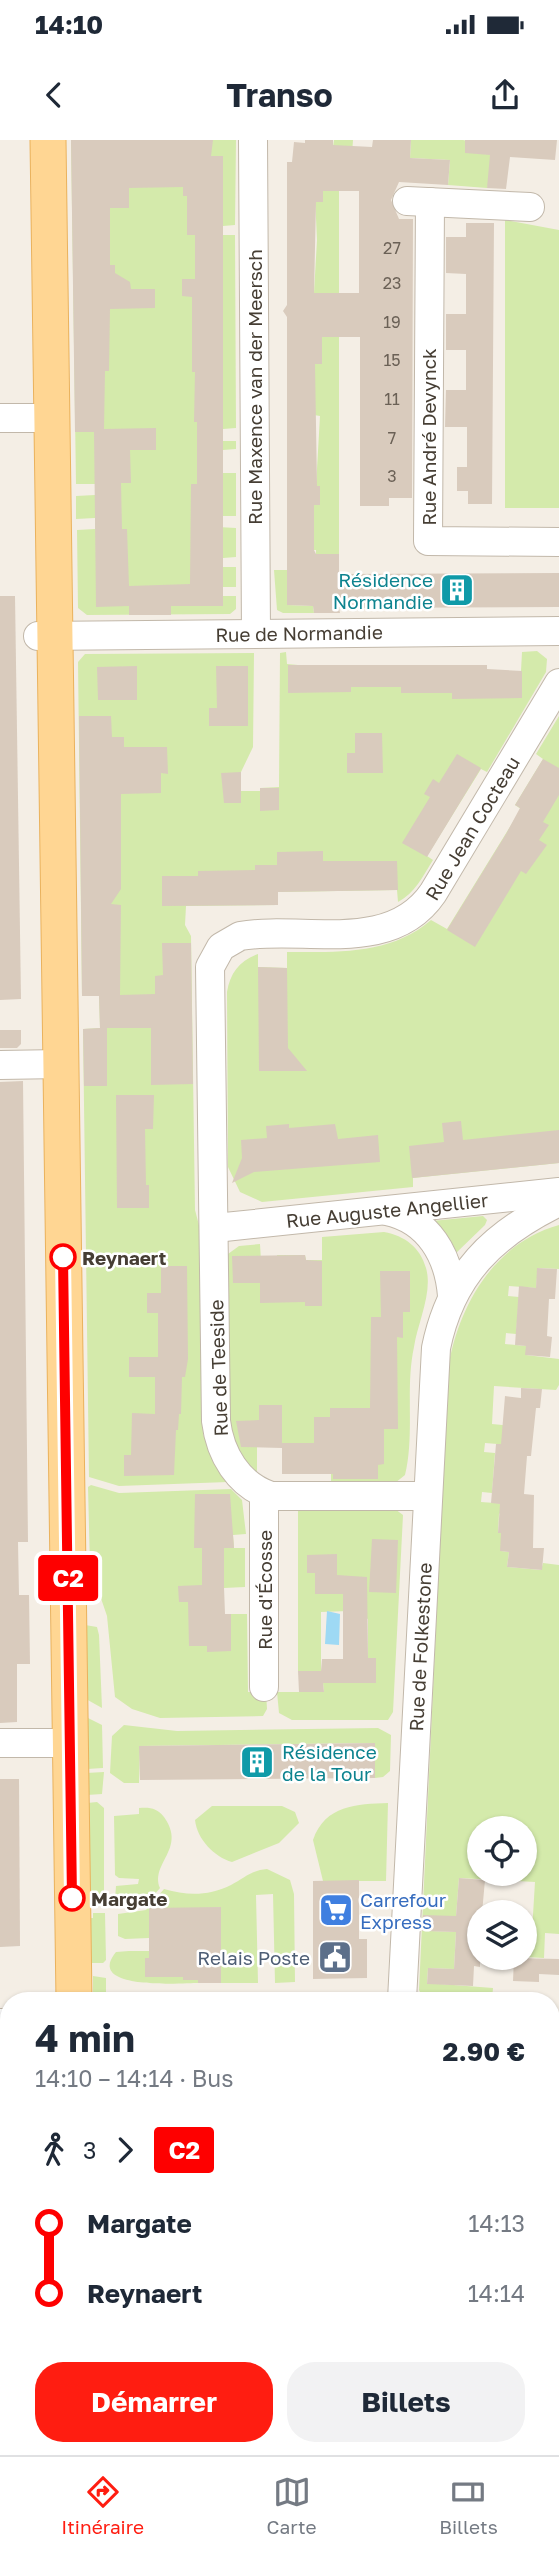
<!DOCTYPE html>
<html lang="fr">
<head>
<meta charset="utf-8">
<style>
	body { margin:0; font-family:"Golos Text",sans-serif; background:#f2f2f3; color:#1f2937; height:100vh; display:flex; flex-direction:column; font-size:26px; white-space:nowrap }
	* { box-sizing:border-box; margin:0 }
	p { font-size:23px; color:#747a83 }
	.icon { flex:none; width:38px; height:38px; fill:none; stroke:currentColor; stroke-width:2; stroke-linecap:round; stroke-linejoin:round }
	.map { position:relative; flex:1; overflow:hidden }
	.drawer { position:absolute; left:0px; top:1852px; width:560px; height:464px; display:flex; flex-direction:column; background:#fff; border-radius:28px 28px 0 0; box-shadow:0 2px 5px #0004 }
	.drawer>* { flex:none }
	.badge { padding:0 14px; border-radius:5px; font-size:24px; line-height:46px }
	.fabs { position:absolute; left:467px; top:1676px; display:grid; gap:14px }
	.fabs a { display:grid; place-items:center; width:70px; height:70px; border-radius:50%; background:#fff; box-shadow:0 2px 5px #0004; font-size:35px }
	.map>.badge { position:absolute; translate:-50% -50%; box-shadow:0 0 0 4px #fff }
	.legs { display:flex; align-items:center; gap:10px; height:77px; padding:0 35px; font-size:23px }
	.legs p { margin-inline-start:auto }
	.summary { display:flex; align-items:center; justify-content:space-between; height:119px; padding:0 35px }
	h1 { font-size:38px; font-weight:700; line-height:52px }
	.action { display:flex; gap:14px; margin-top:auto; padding:14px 35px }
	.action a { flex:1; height:80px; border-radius:28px; background:#ff1d11; color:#fff; font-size:28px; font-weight:700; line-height:80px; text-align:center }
	.action a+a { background:#f2f2f3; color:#1f2937 }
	ul { padding:0 35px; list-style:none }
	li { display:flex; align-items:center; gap:24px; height:70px; font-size:26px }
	li i { display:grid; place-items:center; width:10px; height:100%; margin:0 9px; background:currentColor }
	li i::after { content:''; width:18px; height:18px; margin:-9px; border:5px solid; border-radius:50%; background:#fff }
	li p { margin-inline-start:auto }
	li:first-child i { background:linear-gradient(#0000 50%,currentColor 0) }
	li:last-child i { background:linear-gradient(currentColor 50%,#0000 0) }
	.status { display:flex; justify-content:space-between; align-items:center; height:49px; padding:0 35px; background:#fff; direction:ltr }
	.status svg { height:19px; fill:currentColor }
	header { display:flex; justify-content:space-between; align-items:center; height:91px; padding:0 35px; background:#fff; font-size:32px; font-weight:700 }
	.menu { display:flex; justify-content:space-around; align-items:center; height:98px; border-top:2px solid #e0e1e3; background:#fff; font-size:19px; color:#747a83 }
	.menu a { display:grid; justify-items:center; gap:4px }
	.menu .active { color:#ff1d11 }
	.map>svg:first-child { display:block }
	.green { fill:#d4eaab; fill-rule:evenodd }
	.water { fill:#9ed9f4 }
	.building { fill:#d9cbbd; fill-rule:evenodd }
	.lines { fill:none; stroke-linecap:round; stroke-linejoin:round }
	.minor-casing { stroke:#c2b8aa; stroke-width:30 }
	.major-casing { stroke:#eab25d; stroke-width:37 }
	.minor { stroke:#fff; stroke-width:28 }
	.major { stroke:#ffd693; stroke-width:35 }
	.line-1-casing { stroke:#fff; stroke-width:16 }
	.line-1 { stroke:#fe0000; stroke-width:10 }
	.stop-1-dot { fill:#fff; stroke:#fe0000; stroke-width:3.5 }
	.labels { text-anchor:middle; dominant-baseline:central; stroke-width:5; stroke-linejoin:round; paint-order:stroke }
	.number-label { font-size:16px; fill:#6b6156 }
	.street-label { font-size:19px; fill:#463e34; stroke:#fff }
	.culture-label { font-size:19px; fill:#0d838f; stroke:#fff; text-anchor:end }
	.stop-label { font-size:19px; font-weight:bold; fill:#463e34; stroke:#fff; text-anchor:start }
	.shop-label { font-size:19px; fill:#366cbe; stroke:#fff; text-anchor:start }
	.service-label { font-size:19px; fill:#4e5e75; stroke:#fff; text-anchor:end }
</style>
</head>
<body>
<div class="status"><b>14:10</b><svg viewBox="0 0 49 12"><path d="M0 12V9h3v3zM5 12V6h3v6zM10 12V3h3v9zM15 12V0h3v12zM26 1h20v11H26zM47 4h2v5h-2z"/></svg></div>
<header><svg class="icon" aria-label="back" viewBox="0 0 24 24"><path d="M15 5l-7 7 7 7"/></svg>Transo<svg class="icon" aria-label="share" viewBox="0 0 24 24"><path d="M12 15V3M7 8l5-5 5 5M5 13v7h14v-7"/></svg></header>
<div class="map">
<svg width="559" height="2315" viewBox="0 0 559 2315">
	<rect width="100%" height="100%" fill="#f4eee5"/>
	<g class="green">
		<polygon points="71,0 236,0 235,85 223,86 223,95 235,95 236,288 223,289 223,301 236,301 236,309 223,310 223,333 236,333 236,376 219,376 218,387 236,388 236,417 223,418 223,427 236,427 236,447 223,447 223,456 236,456 236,469 230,474 87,475 78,468 77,390 95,389 95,378 76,379 76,356 95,355 95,344 76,344"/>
		<polygon points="334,0 353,0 352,14 332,51 339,51 339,153 314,153 317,100 313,12 332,14"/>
		<polygon points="411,0 463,0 500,9 487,48 448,45 450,20 410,18"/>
		<polygon points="505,80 559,90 559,368 505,368"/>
		<polygon points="322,185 332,197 339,197 339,414 331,414 316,430 316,410 287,410 287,398 313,398 314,365 320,365 320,347 316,346 320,276 314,275 315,224 322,223"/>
		<polygon points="274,430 287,430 287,465 313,466 314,473 283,473 277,470"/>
		<path d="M537,511L547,519L546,532L487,632L481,629L427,716L433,720C423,736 415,753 398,762L397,750L278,752V765L186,766L185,785L191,796L195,1070L200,1089L203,1294L216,1327L228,1342L119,1346L89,1337L83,889L100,888L99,856H82L78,522L85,514L254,513L253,607L241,632V651H260V648L279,647L280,513L286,512L287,524L298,525H487V531H521L522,512Z"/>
		<path d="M559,576V1023L413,1038V1047L262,1062L240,1052L228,1027L227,852C230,833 240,820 258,814V827L287,828V812C337,812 391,815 431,780L447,789L521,669L515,665L543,619L536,614Z"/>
		<polygon points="483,1076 487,1080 485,1085 455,1114 432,1081"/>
		<path d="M559,1085V1129L538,1128L536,1148L509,1146L508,1156L519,1157L516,1194L506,1193L505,1204L526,1206V1215L559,1219V1245L556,1250L494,1246L492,1284L513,1286L511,1305L485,1303L484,1312L495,1313L492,1353L482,1352L481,1362L509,1364L499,1374L498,1393H501V1411L509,1412L507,1427L541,1430L543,1423L559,1425V1794L545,1793L544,1818L525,1817V1791H532L535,1742L459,1738L456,1776H431L430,1791L456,1792L454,1829L428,1828L427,1843L493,1848L492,1859L424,1860L419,1850L448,1229C458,1166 494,1103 559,1085ZM480,1689H525V1734H480Z"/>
		<path d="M384,1092C405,1096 420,1107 426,1128C433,1152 418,1182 414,1207C405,1248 415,1294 405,1335L395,1343L331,1345V1328L282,1303L257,1307V1334L246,1326L228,1290V1114L239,1106L260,1104L261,1121L277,1120V1115H305L306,1120H322V1097Z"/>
		<polygon points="91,1345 119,1353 231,1349 242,1360 246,1394 233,1395 234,1408 245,1408 245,1447 224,1448 224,1462 219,1474 247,1474 248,1552 266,1552 267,1569 263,1576 160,1578 132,1569 115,1557 107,1476 90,1426 88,1347"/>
		<polygon points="298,1366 395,1369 403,1375 393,1572 388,1580 292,1580 279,1573 277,1552 324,1552 323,1543 375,1543 368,1518 368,1479 349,1471 321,1472 321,1531 298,1531"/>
		<polygon points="85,1485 97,1487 99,1495 102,1568 86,1559"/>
		<polygon points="86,1577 102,1585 103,1628 87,1629"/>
		<polygon points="124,1585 177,1591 378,1588 391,1595 390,1631 383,1637 375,1638 374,1603 140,1606 139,1643 124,1643 110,1633 112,1596"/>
		<polygon points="104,1632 102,1654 87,1655 86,1633"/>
		<polygon points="97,1662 104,1668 104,1762 101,1766 93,1766 93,1752 85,1752 87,1663"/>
		<path d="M388,1663L386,1741H323L313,1700C325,1665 357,1664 388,1663Z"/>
		<path d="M212,1666H282L295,1672L299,1683L279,1703L232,1722C214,1717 197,1699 195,1680Z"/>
		<path d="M139,1668C150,1667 157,1668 164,1677C187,1709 150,1723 160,1748L149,1761L120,1764L115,1759L116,1746L138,1744L139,1739L119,1738L115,1735L114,1676L139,1674Z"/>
		<path d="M267,1729L290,1740L294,1754L295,1842L275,1843L273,1754L256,1755L258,1843H221V1767L172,1772L171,1768H149V1798L125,1799L118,1796V1774L146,1770L164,1749C188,1756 208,1756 231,1745C244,1738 252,1730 267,1729Z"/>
		<polygon points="93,1773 105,1773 106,1820 103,1823 87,1823 86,1778 93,1778"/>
		<path d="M129,1811H149V1818L145,1819V1837H183L184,1840H198V1843C183,1843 84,1851 116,1812Z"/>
		<polygon points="93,1836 106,1838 106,1860 97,1860 93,1856"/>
		<polygon points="551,1940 559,1940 559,1943 554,1944 555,2018 559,2018 559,2034 551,2033"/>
		<polygon points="551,2053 559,2054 559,2140 551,2158"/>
		<polygon points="559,2149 559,2297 558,2303 551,2306 551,2166"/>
		<polygon points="461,2306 502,2307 516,2312 554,2315 457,2315"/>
		<polygon points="117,2307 356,2306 356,2315 107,2315 117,2313"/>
	</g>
	<polygon class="water" points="327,1471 340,1474 339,1505 325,1504"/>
	<g class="building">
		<path d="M71,0H213L211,16H223V466H171V475H129V466L96,467L94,292H75ZM183,47V56H187V95H195V139H182V156L192,157V232H195L194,282H197V344H191L190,444L129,446L127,389H122L121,343H131L130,310H156V288L104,289L105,231H109L110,169L155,168V149H131L130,142L115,133V125H110V68H129V48Z"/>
		<path d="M305,0H333V5L372,7L373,0H411L410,18L450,20L448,45L399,42L391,60L399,79H413L412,358H389V366H360V197H322V224H315L317,346H320V365H314V410L316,414H339V434L559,433V467L339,468L340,473H314L313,466L287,465V177L283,171L287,165V22H292L294,2L305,3ZM323,51H359V153H314L316,62H323Z"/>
		<polygon points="465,0 557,0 555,20 510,17 506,49 487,48 490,15 465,13"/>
		<polygon points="466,83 494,83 492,364 468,364 468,351 457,351 457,327 467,327 467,287 445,287 446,250 466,250 466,210 446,210 446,174 466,174 466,134 446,133 446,97 466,97"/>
		<polygon points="0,456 15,456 21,859 0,860"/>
		<polygon points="288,525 487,525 487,529 522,531 522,558 452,559 452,553 401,553 401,547 351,547 351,552 288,553"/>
		<polygon points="137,526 137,560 98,560 97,527"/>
		<polygon points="216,526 248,526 248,586 209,586 209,568 217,568"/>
		<polygon points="79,576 111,576 112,597 124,597 124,607 167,607 168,634 161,633 161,653 121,654 121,749 111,764 121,765 120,855 155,854 155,836 163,835 162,803 191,803 193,944 151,945 151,888 107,888 107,946 84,946 83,889 100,888 99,856 82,856"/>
		<polygon points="355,593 382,593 383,633 347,633 347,613 355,613"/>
		<polygon points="457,614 481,628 427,717 402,703 430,657 424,654 433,639 439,643"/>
		<polygon points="543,619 559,628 559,655 543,682 549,685 539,700 547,705 526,734 521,731 475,807 447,790 506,694 520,668 515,665"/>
		<polygon points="241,632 241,663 224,663 221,633"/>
		<polygon points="260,648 279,648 279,670 260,671"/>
		<polygon points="323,711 323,721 397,721 398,750 278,752 278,765 162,766 162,736 198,736 198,731 255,730 255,725 277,725 277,712"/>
		<polygon points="258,827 287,828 288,908 307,931 259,931"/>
		<polygon points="0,890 21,890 21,904 17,908 0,908"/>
		<polygon points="23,941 28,1402 18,1402 19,1455 29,1455 30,1524 17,1524 17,1582 0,1583 0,942"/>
		<polygon points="116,955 154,955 153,989 145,989 146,1045 149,1045 149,1068 117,1068"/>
		<polygon points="461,981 463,1000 559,990 559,1023 412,1038 409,1006 444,1002 442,983"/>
		<polygon points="289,984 289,988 335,984 338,999 378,995 380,1022 254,1032 232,1043 242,1018 241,1000 267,998 266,986"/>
		<polygon points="305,1115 306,1120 322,1121 322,1166 305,1166 305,1162 260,1163 260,1143 233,1143 232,1116"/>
		<polygon points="161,1126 187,1126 188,1219 185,1237 182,1237 181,1274 179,1274 178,1290 176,1290 174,1335 124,1336 124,1315 131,1315 132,1273 155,1274 155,1237 129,1237 129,1217 158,1217 158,1173 147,1173 147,1153 161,1153"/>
		<polygon points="537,1128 557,1129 555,1159 549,1159 547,1196 552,1197 550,1217 525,1215 526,1206 515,1205 519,1146 536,1148"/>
		<polygon points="380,1131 410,1131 410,1172 403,1172 403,1198 397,1197 398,1289 384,1289 384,1324 378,1325 378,1339 333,1339 333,1334 282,1334 282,1303 314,1303 314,1277 330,1277 330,1268 370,1268 371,1177 381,1177"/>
		<polygon points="521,1248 542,1249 540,1268 536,1268 531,1316 527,1316 524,1354 534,1355 533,1408 544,1408 542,1430 507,1427 509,1412 500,1411 501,1393 498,1393 500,1364 491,1363 496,1304 501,1304 505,1256 521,1258"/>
		<polygon points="259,1265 282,1265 282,1308 241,1307 236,1281 259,1280"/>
		<polygon points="195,1354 230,1354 234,1408 224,1408 224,1447 225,1474 231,1474 231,1511 207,1512 207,1506 189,1506 188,1462 179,1462 178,1446 202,1445 202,1408 194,1408"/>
		<polygon points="372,1399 398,1400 396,1453 369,1452"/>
		<polygon points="337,1414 337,1435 367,1437 368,1518 376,1518 376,1543 323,1543 324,1552 299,1552 298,1531 321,1531 322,1519 343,1519 343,1454 315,1454 315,1433 307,1433 307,1415"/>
		<polygon points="375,1603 375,1638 140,1640 139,1606"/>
		<polygon points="0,1639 19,1639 20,1806 0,1807"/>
		<polygon points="459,1738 485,1740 482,1773 480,1773 480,1827 474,1826 473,1846 427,1844 428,1828 454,1829 456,1792 422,1791 423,1775 456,1776"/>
		<polygon points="359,1740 359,1799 367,1799 367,1838 313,1839 313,1741"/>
		<polygon points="221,1767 221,1843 198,1843 198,1840 183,1840 183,1837 145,1837 145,1818 149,1818 149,1768"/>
		<polygon points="514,1818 559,1819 559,1835 539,1834 539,1842 513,1841"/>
	</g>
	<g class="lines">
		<g class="minor-casing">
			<g id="minor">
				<polyline points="253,0 256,493"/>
				<polyline points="407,61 530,67"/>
				<polyline points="430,62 428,401 559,402"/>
				<polyline points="0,278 53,278"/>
				<polyline points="38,496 559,491"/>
				<polyline points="0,925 61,924"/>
				<path d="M387,1071C429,1080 449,1116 452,1156"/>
				<polyline points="215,1088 559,1052"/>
				<polyline points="264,1354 264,1547"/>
				<path d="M427,1356H271C238,1345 220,1314 216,1281L210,827L221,807L240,796C303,785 390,816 433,753L559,543"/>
				<polyline points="0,1603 70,1603"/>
				<path d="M402,1860L436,1208C451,1134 493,1094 559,1062"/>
				<polyline points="0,1883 9,1883"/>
				<polyline points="551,1897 559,1897"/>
				<polyline points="0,1921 9,1921"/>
				<polyline points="0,2227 9,2227"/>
				<polyline points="410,2306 410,2315"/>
			</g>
		</g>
		<g class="major-casing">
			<g id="major">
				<polyline points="48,0 74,1860"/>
				<polyline points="78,2306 78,2315"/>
			</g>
		</g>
		<use href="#minor" class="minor"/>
		<use href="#major" class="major"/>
	</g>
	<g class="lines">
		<g class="line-1-casing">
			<polyline id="line-1" points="63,1117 72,1758"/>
		</g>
		<use href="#line-1" class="line-1"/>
	</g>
	<defs>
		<g id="building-square" transform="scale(1.75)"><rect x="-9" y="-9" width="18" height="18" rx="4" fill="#0f9aa8" stroke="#fff"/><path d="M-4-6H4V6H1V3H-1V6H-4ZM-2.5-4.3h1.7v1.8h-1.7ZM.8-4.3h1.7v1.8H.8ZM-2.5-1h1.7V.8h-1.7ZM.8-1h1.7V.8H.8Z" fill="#fff"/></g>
		<g id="supermarket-square" transform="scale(1.75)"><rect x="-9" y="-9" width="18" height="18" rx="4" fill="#3f7fe0" stroke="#fff"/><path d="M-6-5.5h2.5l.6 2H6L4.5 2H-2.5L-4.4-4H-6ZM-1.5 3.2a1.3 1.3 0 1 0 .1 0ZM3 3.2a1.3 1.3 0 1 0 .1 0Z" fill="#fff"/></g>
		<g id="civic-square" transform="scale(1.75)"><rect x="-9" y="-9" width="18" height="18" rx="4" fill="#5c6f8a" stroke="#fff"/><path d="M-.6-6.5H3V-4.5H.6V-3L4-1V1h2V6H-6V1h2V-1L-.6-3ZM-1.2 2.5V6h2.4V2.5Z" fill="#fff"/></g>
	</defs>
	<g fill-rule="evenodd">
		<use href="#building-square" x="457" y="450"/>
		<use href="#building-square" x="257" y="1622"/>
		<use href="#supermarket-square" x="336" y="1770"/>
		<use href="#civic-square" x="335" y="1817"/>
	</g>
	<g class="stop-1-dot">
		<circle cx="63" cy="1117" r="12"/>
		<circle cx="72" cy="1758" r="12"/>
	</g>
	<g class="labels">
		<g class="number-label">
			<text x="392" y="108">27</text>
			<text x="392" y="143">23</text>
			<text x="392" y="182">19</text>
			<text x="392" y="220">15</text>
			<text x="392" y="259">11</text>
			<text x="392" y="298">7</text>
			<text x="392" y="336">3</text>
		</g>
		<g class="street-label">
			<text transform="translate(254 247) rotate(-90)">Rue Maxence van der Meersch</text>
			<text transform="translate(428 297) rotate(-90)">Rue André Devynck</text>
			<text transform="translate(299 493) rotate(-1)">Rue de Normandie</text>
			<text transform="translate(472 688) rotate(-59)">Rue Jean Cocteau</text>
			<text transform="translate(387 1070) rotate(-6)">Rue Auguste Angellier</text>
			<text transform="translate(218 1228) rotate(-92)">Rue de Teeside</text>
			<text transform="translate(264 1450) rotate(-90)">Rue d'Écosse</text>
			<text transform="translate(420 1507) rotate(-87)">Rue de Folkestone</text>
		</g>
		<g class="culture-label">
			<text x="433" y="439">Résidence<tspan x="433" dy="22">Normandie</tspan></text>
			<text x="282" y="1611" text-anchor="start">Résidence<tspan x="282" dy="22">de la Tour</tspan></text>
		</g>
		<g class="stop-label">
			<text x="82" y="1117">Reynaert</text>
			<text x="91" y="1758">Margate</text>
		</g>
		<g class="shop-label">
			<text x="360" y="1759">Carrefour<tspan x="360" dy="22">Express</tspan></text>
		</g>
		<g class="service-label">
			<text x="310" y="1817">Relais Poste</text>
		</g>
	</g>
</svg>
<div class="fabs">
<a><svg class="icon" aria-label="locate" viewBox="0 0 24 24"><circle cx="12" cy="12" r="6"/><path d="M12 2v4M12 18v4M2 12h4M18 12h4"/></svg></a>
<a><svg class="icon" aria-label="layers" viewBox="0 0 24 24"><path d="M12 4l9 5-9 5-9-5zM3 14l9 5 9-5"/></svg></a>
</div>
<b class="badge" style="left:68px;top:1438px;background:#fe0000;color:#fff">C2</b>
<section class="drawer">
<div class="summary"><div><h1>4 min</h1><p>14:10 – 14:14 · Bus</p></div><b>2.90 €</b></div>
<div class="legs"><svg class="icon" aria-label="walk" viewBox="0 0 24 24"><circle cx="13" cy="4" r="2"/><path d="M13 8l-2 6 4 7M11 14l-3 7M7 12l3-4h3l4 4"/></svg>3<svg class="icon" aria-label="forward" viewBox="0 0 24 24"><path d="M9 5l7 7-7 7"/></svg><b class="badge" style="background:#fe0000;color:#fff">C2</b></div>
<ul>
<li><i style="color:#fe0000"></i><b>Margate</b><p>14:13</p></li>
<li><i style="color:#fe0000"></i><b>Reynaert</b><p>14:14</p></li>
</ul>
<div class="action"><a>Démarrer</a><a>Billets</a></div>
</section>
</div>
<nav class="menu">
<a class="active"><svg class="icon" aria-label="directions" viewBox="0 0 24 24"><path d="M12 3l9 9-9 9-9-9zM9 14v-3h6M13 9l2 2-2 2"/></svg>Itinéraire</a>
<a><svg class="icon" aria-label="map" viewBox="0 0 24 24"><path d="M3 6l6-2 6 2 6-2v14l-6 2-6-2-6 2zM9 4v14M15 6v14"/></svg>Carte</a>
<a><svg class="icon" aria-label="tickets" viewBox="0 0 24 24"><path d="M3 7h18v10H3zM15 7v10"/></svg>Billets</a>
</nav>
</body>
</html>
